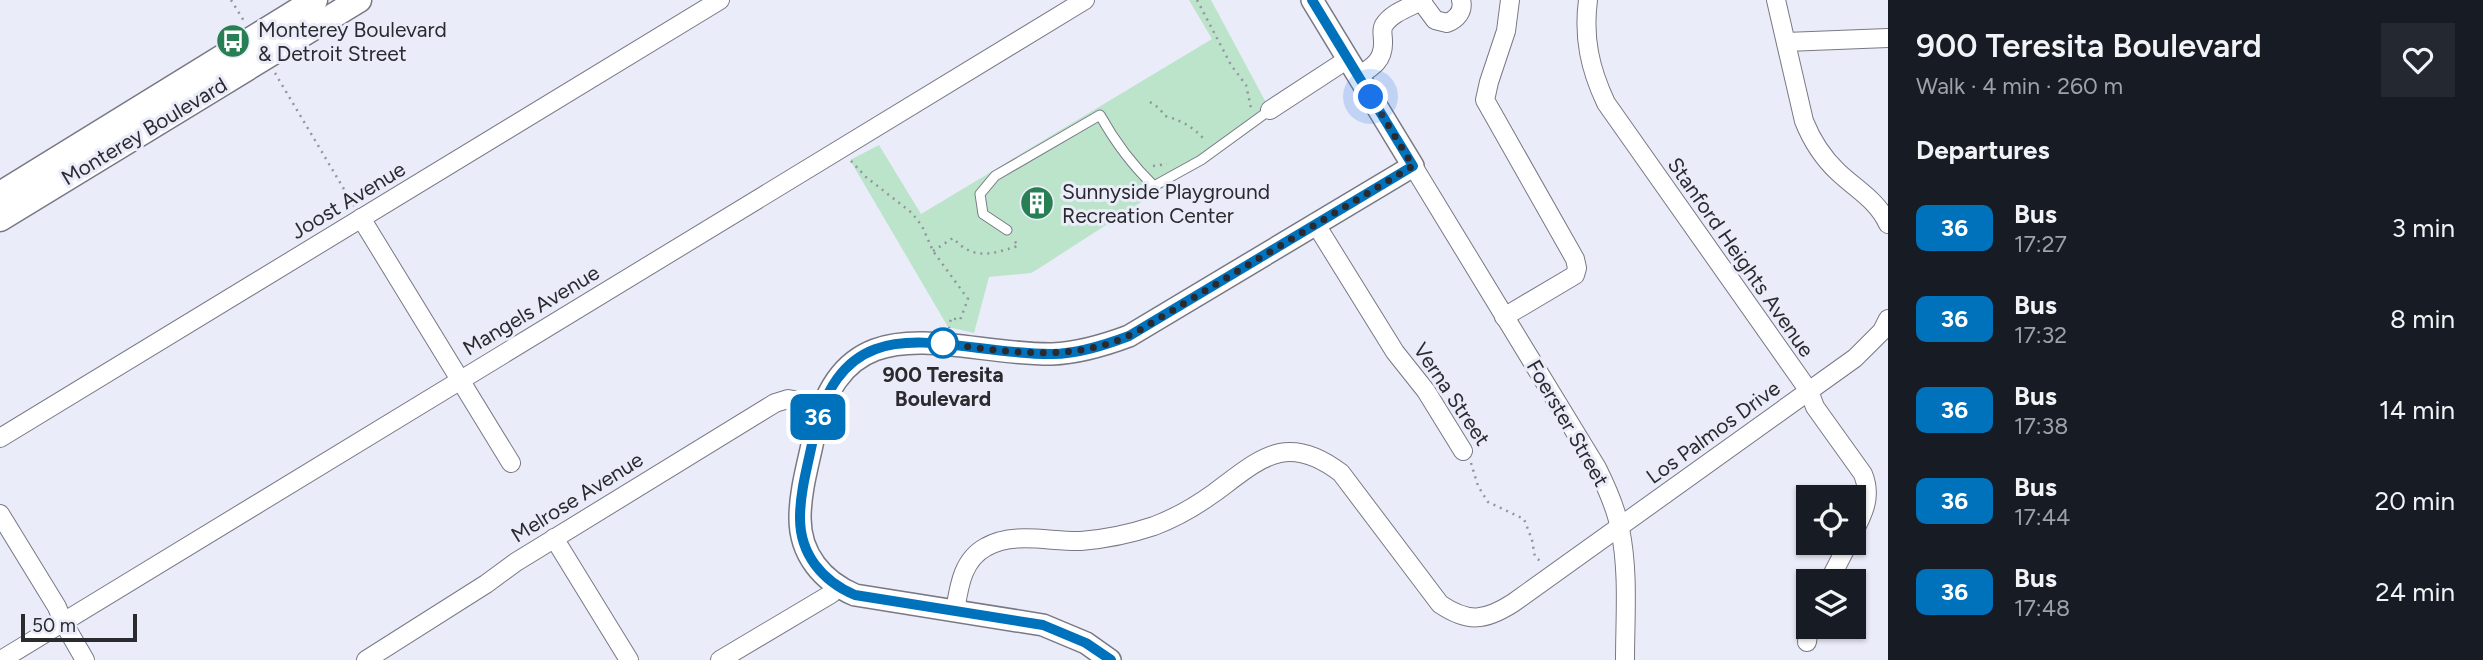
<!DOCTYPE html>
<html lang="en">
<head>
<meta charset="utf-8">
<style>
	body { margin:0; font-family:Figtree,sans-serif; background:#242831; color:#f1f3f6; height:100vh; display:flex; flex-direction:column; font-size:26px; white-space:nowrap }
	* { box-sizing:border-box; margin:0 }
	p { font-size:23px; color:#9ea1a6 }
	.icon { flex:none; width:38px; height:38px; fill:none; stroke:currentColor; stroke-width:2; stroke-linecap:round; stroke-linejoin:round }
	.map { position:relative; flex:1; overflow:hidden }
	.panel { display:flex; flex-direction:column; background:#171b24; width:595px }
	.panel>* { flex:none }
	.badge { padding:0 14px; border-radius:10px; font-size:24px; line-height:46px }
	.buttons { position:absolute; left:1796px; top:485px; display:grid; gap:14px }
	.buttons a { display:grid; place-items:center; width:70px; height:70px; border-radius:0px; background:#171b24; box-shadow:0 2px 5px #0004; font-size:35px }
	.scale { position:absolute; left:21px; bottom:18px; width:116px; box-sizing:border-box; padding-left:7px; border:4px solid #2a2a2f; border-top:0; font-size:19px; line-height:24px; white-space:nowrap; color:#2a2a2f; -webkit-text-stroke:5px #ebecf9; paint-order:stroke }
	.you { position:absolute; width:35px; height:35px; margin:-18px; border:5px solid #fff; border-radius:50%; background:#1a73e8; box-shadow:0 0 0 10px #1a73e833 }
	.map>.badge { position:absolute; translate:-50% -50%; box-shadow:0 0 0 4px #fff }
	h2 { padding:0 28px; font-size:26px; line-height:63px }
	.round { display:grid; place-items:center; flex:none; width:74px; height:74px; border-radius:0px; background:#242831 }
	.headline { display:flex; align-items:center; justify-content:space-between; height:119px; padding:0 28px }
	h1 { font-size:33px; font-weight:600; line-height:52px }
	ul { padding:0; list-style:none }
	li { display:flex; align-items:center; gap:21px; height:91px; padding:0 28px }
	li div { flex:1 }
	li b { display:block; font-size:26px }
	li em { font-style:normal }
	li .badge { min-width:77px; font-weight:700; text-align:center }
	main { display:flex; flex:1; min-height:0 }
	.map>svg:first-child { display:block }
	.green { fill:#bce4cb }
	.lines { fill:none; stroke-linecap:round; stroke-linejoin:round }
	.service-casing { stroke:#787985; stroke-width:11 }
	.minor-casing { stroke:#787985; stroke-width:20 }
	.tertiary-casing { stroke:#787985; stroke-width:24 }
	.secondary-casing { stroke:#787985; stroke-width:27 }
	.path { stroke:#94949e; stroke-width:2.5; stroke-dasharray:2 5; stroke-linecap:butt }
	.service { stroke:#fff; stroke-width:9 }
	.minor { stroke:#fff; stroke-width:18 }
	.tertiary { stroke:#fff; stroke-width:21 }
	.secondary { stroke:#fff; stroke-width:24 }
	.line-casing { stroke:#fff; stroke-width:16 }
	.line { stroke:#0072bc; stroke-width:10 }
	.walk { stroke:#2a2a2f; stroke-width:7; stroke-dasharray:0 12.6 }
	.stop-dot { fill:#fff; stroke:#0072bc; stroke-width:3.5 }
	.labels { text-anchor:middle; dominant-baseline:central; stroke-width:6; stroke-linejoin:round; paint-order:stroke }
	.poi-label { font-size:21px; fill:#2a2a2f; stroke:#ebecf9; text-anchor:start }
	.street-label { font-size:21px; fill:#2a2a2f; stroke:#ebecf9 }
	.stop-label { font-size:21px; font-weight:bold; fill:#2a2a2f; stroke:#ebecf9 }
</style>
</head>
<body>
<main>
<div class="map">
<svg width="1888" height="660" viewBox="0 0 1888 660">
	<rect width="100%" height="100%" fill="#ebecf9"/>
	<polygon class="green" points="1189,0 1211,0 1270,110 1191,170 1038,269 1031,273 989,277 974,333 948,327 850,160 879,145 921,214 1212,39"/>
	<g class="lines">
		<g class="service-casing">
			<path id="service" d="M1007,230L983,214L980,194L995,176L1100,115C1115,142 1131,164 1154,186L1201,160L1270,110"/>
		</g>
		<g class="minor-casing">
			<g id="minor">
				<path d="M1588,0C1583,38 1590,69 1606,103L1809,391L1815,407L1863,474C1872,496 1864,513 1853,533"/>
				<path d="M1776,0L1804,121C1812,141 1822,157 1838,172C1857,190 1877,200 1888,224"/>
				<path d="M1421,1L1435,20L1447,23C1457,19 1464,11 1461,0"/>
				<polyline points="1786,42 1888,38"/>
				<path d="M1358,76C1373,67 1384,60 1383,41C1383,35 1381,30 1384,25C1392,12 1411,7 1423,0"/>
				<polyline points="1270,110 1348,59"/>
				<path d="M1413,166L1597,468C1607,488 1616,508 1620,529C1629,572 1625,617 1625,660"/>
				<polyline points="361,218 511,463"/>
				<polyline points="1315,223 1395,352 1426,391 1463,451"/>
				<polyline points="1504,317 1575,275 1577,268 1575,259 1485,100 1489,82 1506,31 1510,0"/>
				<polyline points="0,438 720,0"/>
				<polyline points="0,514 57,607 63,622 85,660"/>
				<polyline points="554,538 629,660"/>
				<polyline points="1829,581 1849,542"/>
				<path d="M955,611C959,587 962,560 986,547C1014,531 1050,542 1081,541C1105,539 1130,534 1154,526C1175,518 1196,506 1214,493C1260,459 1286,431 1341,473L1440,604C1468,623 1485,621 1513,603L1855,358L1882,331L1888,319"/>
				<polyline points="1807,642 1809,626"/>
				<polyline points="1,660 1085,0"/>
				<polyline points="366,660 486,584 516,562 775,403 788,399 822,405"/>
				<polyline points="720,660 831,594 838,588"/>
			</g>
		</g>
		<g class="tertiary-casing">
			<path id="tertiary" d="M1110,660L1086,643L1043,625L855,595C822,581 800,554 800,518C800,493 807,468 812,445C841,295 948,355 1052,354C1078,353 1105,345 1129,336L1413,166L1312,0"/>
		</g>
		<g class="secondary-casing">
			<g id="secondary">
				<polyline points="0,194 315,0"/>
				<polyline points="0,219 359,0"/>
			</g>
		</g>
		<g class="path">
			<polyline points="231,0 244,21"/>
			<polyline points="1197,0 1231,65 1246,85 1251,108"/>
			<polyline points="275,73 354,206"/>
			<path d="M1150,102L1159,108L1165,116C1183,121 1193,127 1206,141"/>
			<polyline points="851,161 866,177 912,213 922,226 933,251 968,299 960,320 951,318 949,328"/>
			<polyline points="1153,166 1167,164"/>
			<path d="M933,251L953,238C974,261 991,254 1018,246L1014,240"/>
			<polyline points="1471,463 1478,486 1488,502 1524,519 1532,540 1535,557 1543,563"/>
		</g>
		<use href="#service" class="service"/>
		<use href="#minor" class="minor"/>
		<use href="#tertiary" class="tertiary"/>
		<use href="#secondary" class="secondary"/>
	</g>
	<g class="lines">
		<g class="line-casing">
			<path id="line" d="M1111,660L1086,643L1043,625L855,595C822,581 800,554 800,518C800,493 807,468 812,444C842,294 947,355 1052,354C1078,354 1105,345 1129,336L1413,166L1312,0"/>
		</g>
		<use href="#line" class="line"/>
		<path class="walk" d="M943,343C1006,352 1078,364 1138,331L1413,166L1371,97"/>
	</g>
	<defs>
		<g id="bus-disc" transform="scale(1.75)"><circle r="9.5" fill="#277f53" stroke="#ebecf9"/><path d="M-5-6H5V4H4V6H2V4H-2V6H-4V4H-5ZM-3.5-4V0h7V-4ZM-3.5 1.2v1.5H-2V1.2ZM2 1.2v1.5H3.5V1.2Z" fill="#fff"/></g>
		<g id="building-disc" transform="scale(1.75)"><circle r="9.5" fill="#277f53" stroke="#ebecf9"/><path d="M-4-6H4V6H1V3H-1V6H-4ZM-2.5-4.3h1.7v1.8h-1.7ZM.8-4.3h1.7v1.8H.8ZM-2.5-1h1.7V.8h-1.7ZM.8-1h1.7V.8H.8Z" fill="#fff"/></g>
	</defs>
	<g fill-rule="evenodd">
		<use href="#bus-disc" x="233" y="41"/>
		<use href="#building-disc" x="1037" y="203"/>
	</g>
	<circle class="stop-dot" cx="943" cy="343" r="14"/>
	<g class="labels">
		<g class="poi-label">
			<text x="258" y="29">Monterey Boulevard<tspan x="258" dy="24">&amp; Detroit Street</tspan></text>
			<text x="1062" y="191">Sunnyside Playground<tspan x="1062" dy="24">Recreation Center</tspan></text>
		</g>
		<g class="street-label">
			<text transform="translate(144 131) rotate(-31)">Monterey Boulevard</text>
			<text transform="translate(348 200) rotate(-31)">Joost Avenue</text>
			<text transform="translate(1741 257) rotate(55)">Stanford Heights Avenue</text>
			<text transform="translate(531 310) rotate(-31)">Mangels Avenue</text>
			<text transform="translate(1452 394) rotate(56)">Verna Street</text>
			<text transform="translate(1568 423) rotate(60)">Foerster Street</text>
			<text transform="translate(1713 432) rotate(-36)">Los Palmos Drive</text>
			<text transform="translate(577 497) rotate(-32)">Melrose Avenue</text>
		</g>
		<g class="stop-label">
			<text x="943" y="374">900 Teresita<tspan x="943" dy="24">Boulevard</tspan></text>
		</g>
	</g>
</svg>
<div class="buttons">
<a><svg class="icon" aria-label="locate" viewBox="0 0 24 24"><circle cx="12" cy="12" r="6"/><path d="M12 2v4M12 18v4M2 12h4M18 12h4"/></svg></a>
<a><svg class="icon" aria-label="layers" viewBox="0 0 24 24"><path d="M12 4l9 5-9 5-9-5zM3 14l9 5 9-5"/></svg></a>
</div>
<div class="scale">50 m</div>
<div class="you" style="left:1371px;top:97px"></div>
<b class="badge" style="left:818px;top:417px;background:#0072bc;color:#fff">36</b>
</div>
<section class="panel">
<div class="headline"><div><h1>900 Teresita Boulevard</h1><p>Walk · 4 min · 260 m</p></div><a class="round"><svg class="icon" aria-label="heart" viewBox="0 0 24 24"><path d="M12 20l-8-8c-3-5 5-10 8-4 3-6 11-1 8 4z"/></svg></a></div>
<h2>Departures</h2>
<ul>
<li><span class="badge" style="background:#0072bc;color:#fff">36</span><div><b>Bus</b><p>17:27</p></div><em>3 min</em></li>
<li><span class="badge" style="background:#0072bc;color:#fff">36</span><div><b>Bus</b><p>17:32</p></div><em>8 min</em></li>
<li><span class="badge" style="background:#0072bc;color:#fff">36</span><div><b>Bus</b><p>17:38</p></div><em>14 min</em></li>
<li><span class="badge" style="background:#0072bc;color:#fff">36</span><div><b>Bus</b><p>17:44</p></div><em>20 min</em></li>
<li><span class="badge" style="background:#0072bc;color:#fff">36</span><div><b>Bus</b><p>17:48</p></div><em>24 min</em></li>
</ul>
</section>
</main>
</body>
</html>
